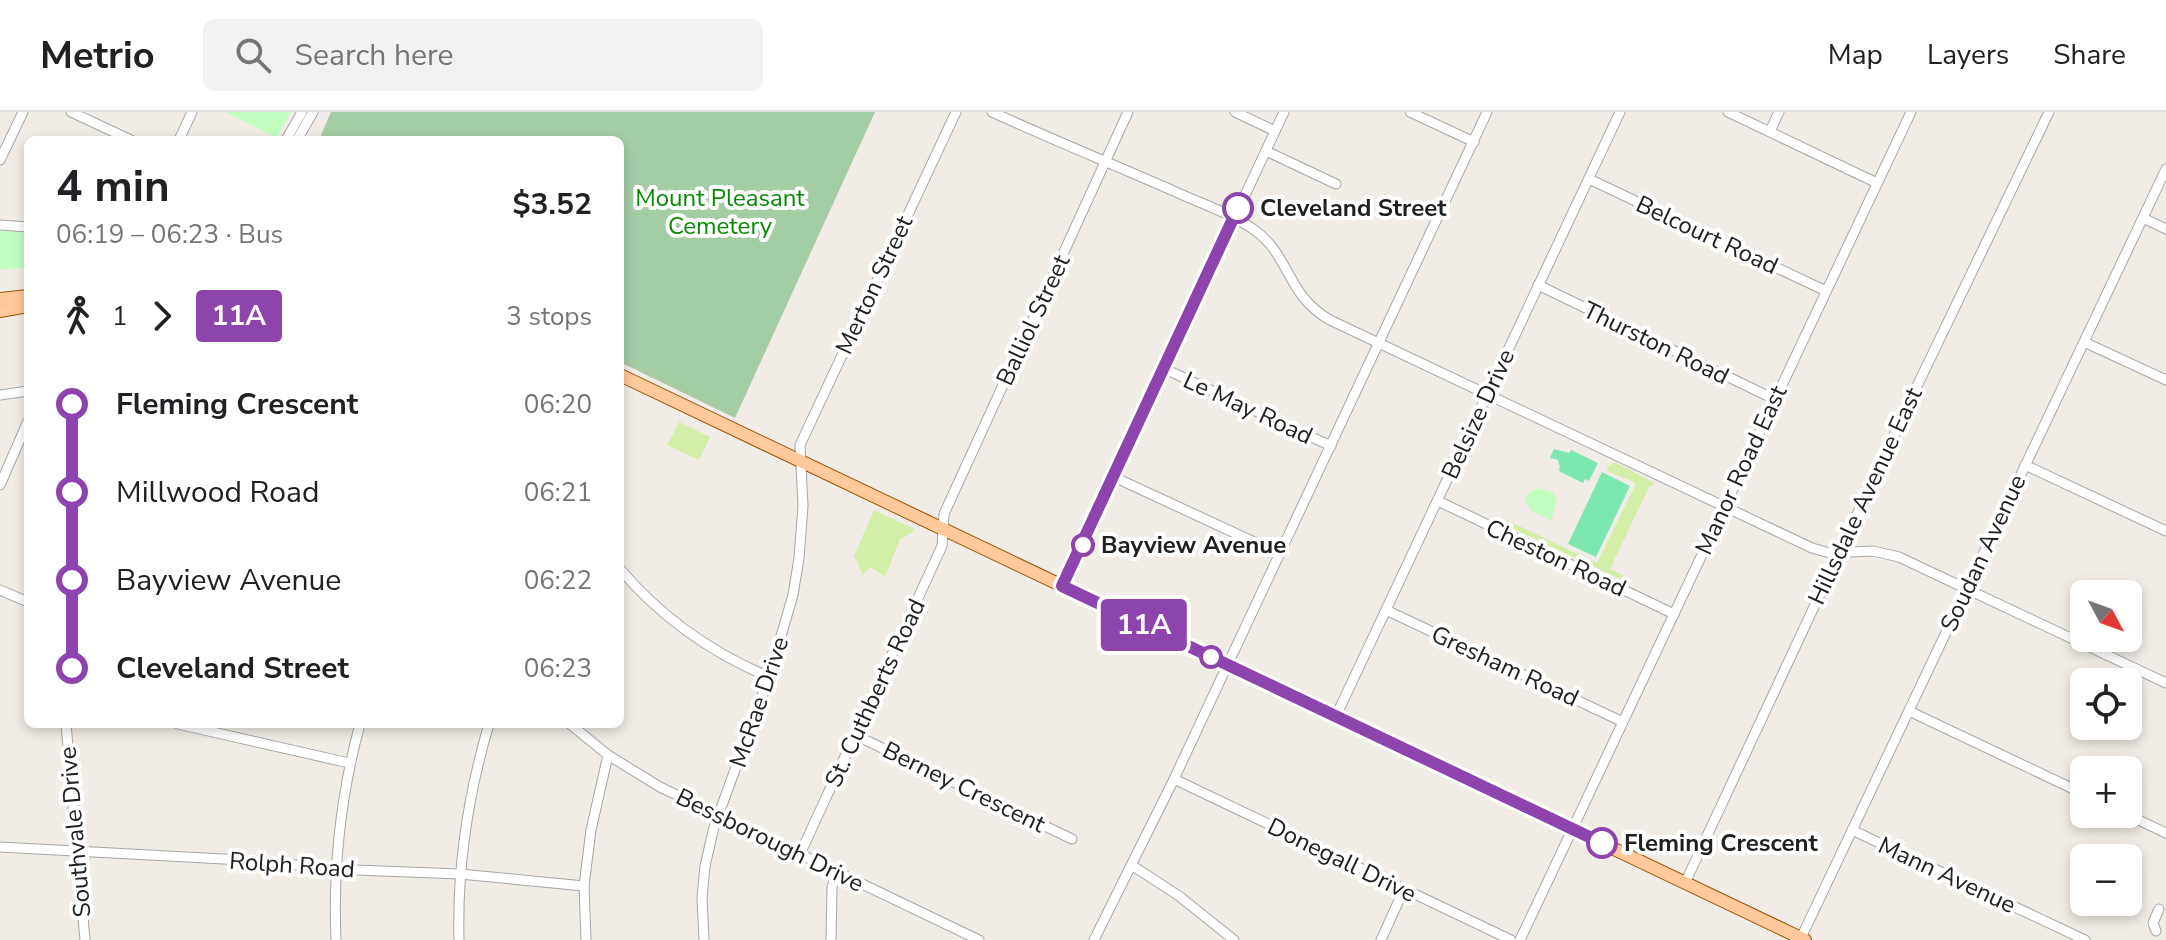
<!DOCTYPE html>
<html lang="en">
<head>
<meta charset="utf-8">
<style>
	body { margin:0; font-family:"Nunito Sans",sans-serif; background:#f2f2f2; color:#202124; height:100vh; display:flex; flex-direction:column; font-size:30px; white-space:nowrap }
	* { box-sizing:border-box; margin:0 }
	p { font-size:26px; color:#757577 }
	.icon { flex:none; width:44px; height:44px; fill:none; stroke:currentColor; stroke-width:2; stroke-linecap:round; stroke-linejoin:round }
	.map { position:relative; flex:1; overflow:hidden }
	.side { position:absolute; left:24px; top:24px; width:600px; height:592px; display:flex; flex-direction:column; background:#fff; border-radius:12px; box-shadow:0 4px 12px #0003 }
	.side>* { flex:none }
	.badge { padding:0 16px; border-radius:6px; font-size:28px; line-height:52px }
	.needle { width:52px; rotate:131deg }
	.buttons { position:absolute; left:2070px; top:468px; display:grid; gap:16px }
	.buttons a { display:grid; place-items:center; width:72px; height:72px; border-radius:12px; background:#fff; box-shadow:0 4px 12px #0003; font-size:40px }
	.map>.badge { position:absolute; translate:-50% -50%; box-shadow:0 0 0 4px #fff }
	.legs { display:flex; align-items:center; gap:12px; height:88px; padding:0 32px; font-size:26px }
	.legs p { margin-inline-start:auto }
	.overview { display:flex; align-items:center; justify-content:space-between; height:136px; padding:0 32px }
	h1 { font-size:44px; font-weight:700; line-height:60px }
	ul { padding:0 32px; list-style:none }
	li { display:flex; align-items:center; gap:28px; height:88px; font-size:30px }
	li i { display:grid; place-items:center; width:12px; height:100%; margin:0 10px; background:currentColor }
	li i::after { content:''; width:20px; height:20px; margin:-10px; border:6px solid; border-radius:50%; background:#fff }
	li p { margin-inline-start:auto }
	li:first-child i { background:linear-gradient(#0000 50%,currentColor 0) }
	li:last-child i { background:linear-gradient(currentColor 50%,#0000 0) }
	header { display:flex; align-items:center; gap:48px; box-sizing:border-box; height:112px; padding:0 40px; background:#fff; border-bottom:2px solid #e0e0e0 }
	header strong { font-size:38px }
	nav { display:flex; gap:44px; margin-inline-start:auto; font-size:28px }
	.search { width:560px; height:72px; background:#f2f2f2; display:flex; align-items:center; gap:20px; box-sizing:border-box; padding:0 28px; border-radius:12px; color:#757577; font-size:30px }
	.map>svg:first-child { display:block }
	.grass { fill:#d3efa7 }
	.cemetery { fill:#a4cca5 }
	.park { fill:#c1febf }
	.pitch { fill:#7ce7b1 }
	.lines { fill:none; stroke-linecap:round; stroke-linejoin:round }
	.minor-casing { stroke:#a7a7a7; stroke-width:11 }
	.major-casing { stroke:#9b5500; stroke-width:14 }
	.minor { stroke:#fff; stroke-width:9 }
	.major { stroke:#ffc99c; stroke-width:12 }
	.line-1-casing { stroke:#fff; stroke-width:18 }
	.line-1 { stroke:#8e44ad; stroke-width:12 }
	.stop-1-dot { fill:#fff; stroke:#8e44ad; stroke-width:4 }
	.labels { text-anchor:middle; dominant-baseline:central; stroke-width:8; stroke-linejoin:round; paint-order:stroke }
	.park-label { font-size:24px; fill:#068a01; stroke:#fff }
	.stop-label { font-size:24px; font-weight:bold; fill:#202020; stroke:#fff; text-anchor:start }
	.street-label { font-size:24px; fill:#202020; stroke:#fff }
</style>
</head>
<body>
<header>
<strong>Metrio</strong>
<div class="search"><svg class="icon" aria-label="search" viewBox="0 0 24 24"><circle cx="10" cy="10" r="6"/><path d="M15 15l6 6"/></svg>Search here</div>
<nav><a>Map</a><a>Layers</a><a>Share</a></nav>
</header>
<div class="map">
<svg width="2166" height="828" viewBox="0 0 2166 828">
	<rect width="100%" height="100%" fill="#f1ece5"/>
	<g class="grass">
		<polygon points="679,310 710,325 699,348 667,333"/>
		<polygon points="1615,350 1654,371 1653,374 1650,373 1610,457 1626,465 1624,469 1501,411 1502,406 1597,451 1635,374 1634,370 1607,359 1608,354"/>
		<polygon points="874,398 914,417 913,420 900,427 885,465 871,455 861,464 862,460 854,444"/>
	</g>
	<polygon class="cemetery" points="331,0 875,0 735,306 620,250 620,28 330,28 321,23"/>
	<g class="park">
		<polygon points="226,0 291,0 276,25"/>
		<polygon points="0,119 28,121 28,156 0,157"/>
		<polygon points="1538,376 1553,381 1557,388 1551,409 1532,399 1525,389 1530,380"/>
	</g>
	<g class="pitch">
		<polygon points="1554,337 1569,341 1571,338 1598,351 1589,369 1585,367 1583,371 1559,359 1560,355 1558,348 1550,346"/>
		<polygon points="1602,360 1630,374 1596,445 1568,432"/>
	</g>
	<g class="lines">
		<g class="minor-casing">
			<g id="minor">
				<polyline points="71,0 131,28"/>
				<path d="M992,0C1053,28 1115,53 1176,80C1202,92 1230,101 1253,117C1291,143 1285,182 1330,208L1812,436L1830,441L1873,439L1899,445L2166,571"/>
				<polyline points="1235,0 1275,19"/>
				<polyline points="1410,0 1474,30"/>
				<polyline points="1728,0 1877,71"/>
				<polyline points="1770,19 1779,0"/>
				<polyline points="179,28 192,0"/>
				<polyline points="286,28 302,0"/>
				<polyline points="297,28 313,0"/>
				<polyline points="1266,39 1336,72"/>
				<polyline points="0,48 23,0"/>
				<polyline points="1589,67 1826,179"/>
				<polyline points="2143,106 2166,117"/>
				<polyline points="0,113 28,115"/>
				<polyline points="1538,173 1774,287"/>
				<polyline points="2084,230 2166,268"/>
				<polyline points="1165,257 1331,334"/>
				<polyline points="0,283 28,279"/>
				<polyline points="2025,353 2166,419"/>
				<polyline points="1114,365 1280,442"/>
				<polyline points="0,373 28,309"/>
				<polyline points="1438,389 1674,502"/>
				<path d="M620,457C660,504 712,541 769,565"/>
				<polyline points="1062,474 1284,0"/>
				<polyline points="0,478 28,490"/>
				<polyline points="1386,498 1623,610"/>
				<polyline points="1909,599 2084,682"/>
				<polyline points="1336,604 1620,0"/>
				<polyline points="66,612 85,828"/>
				<polyline points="178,612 349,651"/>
				<polyline points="570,612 608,643 660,675 979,828"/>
				<polyline points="855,623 1072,727"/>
				<polyline points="1174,667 1511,828"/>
				<polyline points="2126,702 2166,721"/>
				<polyline points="1852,718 2085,828"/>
				<polyline points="0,735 262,749 329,757 460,762 584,774"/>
				<polyline points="800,742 942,434 944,402 1128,0"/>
				<polyline points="1133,754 1179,784 1234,828"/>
				<polyline points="1685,771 1919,270 2049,0"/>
				<polyline points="2156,819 2153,811 2159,797"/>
				<path d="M336,828C333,756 341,682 360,612"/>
				<path d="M459,828C457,754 468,683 489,612"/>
				<polyline points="586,828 584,774 591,718 608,643"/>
				<polyline points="704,828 702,786 705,754 714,715 769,565 793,483 799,446 803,394 800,333 956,0"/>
				<polyline points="831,828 832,775 837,760"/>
				<polyline points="1094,828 1174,667 1487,0"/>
				<polyline points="1381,828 1404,777"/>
				<polyline points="1520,828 1911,0"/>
				<polyline points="1800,828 2166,57"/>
			</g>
		</g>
		<g class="major-casing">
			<g id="major">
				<polyline points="0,187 28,184"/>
				<polyline points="0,199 28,194"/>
				<polyline points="620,263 1805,828"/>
			</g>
		</g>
		<use href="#minor" class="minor"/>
		<use href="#major" class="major"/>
	</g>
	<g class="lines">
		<g class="line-1-casing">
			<polyline id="line-1" points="1238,96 1062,474 1602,731"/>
		</g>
		<use href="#line-1" class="line-1"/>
	</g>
	<g class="stop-1-dot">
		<circle cx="1238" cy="96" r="14"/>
		<circle cx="1083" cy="433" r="10"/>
		<circle cx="1211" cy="545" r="10"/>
		<circle cx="1602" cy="731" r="14"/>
	</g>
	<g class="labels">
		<g class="park-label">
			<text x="720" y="86">Mount Pleasant<tspan x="720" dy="28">Cemetery</tspan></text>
		</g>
		<g class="stop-label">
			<text x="1260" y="96">Cleveland Street</text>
			<text x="1101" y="433">Bayview Avenue</text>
			<text x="1624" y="731">Fleming Crescent</text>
		</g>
		<g class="street-label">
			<text transform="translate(1707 123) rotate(25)">Belcourt Road</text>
			<text transform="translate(874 173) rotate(-65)">Merton Street</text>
			<text transform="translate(1033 208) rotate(-65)">Balliol Street</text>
			<text transform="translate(1656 231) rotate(26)">Thurston Road</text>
			<text transform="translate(1248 296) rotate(25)">Le May Road</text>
			<text transform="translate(1478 302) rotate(-65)">Belsize Drive</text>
			<text transform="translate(1741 358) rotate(-65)">Manor Road East</text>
			<text transform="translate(1865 384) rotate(-65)">Hillsdale Avenue East</text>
			<text transform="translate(1983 441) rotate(-65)">Soudan Avenue</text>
			<text transform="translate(1556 446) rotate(25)">Cheston Road</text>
			<text transform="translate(1505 554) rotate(25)">Gresham Road</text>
			<text transform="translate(875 581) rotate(-65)">St. Cuthberts Road</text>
			<text transform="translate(759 590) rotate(-71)">McRae Drive</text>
			<text transform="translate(964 675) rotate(26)">Berney Crescent</text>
			<text transform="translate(75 720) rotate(-95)">Southvale Drive</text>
			<text transform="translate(770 728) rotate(26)">Bessborough Drive</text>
			<text transform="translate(1342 748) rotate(26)">Donegall Drive</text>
			<text transform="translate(292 753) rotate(4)">Rolph Road</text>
			<text transform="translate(1947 763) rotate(25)">Mann Avenue</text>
		</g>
	</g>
</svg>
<div class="buttons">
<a><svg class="needle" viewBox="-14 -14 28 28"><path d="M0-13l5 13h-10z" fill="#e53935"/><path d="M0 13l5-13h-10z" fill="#757577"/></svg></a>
<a><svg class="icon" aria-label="locate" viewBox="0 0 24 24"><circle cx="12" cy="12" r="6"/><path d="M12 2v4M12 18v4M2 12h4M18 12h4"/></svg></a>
<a>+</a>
<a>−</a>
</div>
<b class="badge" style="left:1144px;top:513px;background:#8e44ad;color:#fff">11A</b>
<section class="side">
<div class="overview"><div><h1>4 min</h1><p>06:19 – 06:23 · Bus</p></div><b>$3.52</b></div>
<div class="legs"><svg class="icon" aria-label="walk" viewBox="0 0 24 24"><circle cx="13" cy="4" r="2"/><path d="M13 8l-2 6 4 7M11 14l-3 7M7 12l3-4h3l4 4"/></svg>1<svg class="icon" aria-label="forward" viewBox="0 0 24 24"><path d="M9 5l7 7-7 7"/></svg><b class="badge" style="background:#8e44ad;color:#fff">11A</b><p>3 stops</p></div>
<ul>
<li><i style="color:#8e44ad"></i><b>Fleming Crescent</b><p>06:20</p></li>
<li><i style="color:#8e44ad"></i><span>Millwood Road</span><p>06:21</p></li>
<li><i style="color:#8e44ad"></i><span>Bayview Avenue</span><p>06:22</p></li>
<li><i style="color:#8e44ad"></i><b>Cleveland Street</b><p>06:23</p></li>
</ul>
</section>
</div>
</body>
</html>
